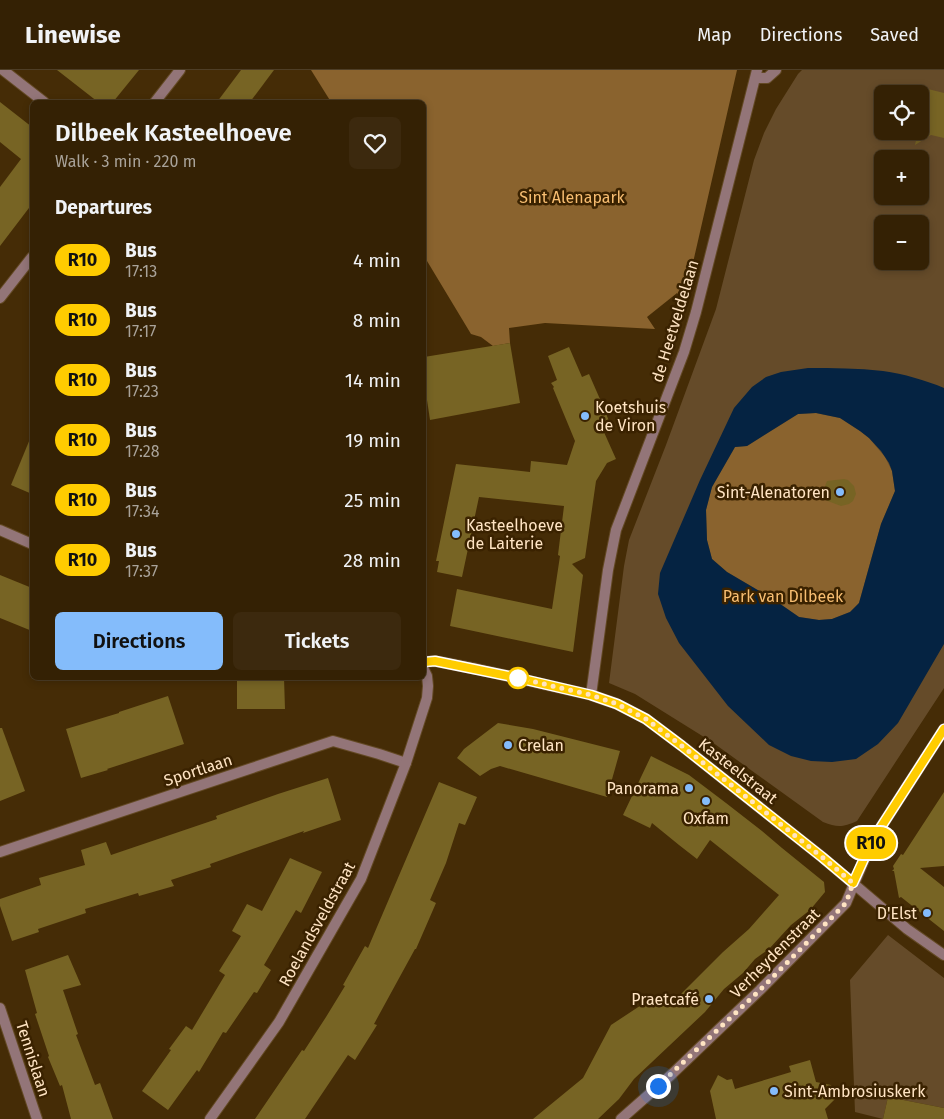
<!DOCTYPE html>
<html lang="en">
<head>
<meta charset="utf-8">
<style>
	body { margin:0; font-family:"Fira Sans",sans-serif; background:#3c290e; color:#f1f3f6; height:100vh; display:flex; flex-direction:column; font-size:19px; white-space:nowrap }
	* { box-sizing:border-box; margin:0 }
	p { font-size:16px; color:#a9a39a }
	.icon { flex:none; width:28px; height:28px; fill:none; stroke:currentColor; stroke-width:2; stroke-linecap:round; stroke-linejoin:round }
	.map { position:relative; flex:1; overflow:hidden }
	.drawer { position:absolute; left:30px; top:30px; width:396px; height:580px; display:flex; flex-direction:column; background:#342104; border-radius:8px; box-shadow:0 2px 8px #0003,0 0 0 1px #4e3e26 }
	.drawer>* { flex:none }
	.badge { padding:0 10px; border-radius:16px; font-size:18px; line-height:32px }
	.fabs { position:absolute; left:874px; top:15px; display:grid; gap:10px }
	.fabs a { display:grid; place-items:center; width:55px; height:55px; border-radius:8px; background:#342104; box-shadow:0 2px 8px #0003,0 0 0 1px #4e3e26; font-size:25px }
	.you { position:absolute; width:25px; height:25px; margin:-12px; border:4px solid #fff; border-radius:50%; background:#1a73e8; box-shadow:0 0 0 8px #1a73e833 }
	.map>.badge { position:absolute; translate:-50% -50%; box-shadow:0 0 0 2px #fff }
	h2 { padding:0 25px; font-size:19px; line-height:45px }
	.round { display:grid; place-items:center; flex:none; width:52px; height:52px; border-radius:8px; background:#3c290e }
	.head { display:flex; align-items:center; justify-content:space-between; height:85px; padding:0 25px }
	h1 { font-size:24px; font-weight:600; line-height:38px }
	.cta { display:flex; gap:10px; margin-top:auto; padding:10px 25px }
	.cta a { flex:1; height:58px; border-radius:8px; background:#84bcfb; color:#111; font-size:20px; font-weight:600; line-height:58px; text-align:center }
	.cta a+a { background:#3c290e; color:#f1f3f6 }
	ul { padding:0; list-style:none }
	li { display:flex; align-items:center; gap:15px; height:60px; padding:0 25px }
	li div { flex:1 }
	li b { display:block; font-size:19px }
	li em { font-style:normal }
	li .badge { min-width:55px; font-weight:700; text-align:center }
	header { display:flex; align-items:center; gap:30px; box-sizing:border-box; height:70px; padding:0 25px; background:#342104; border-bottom:1px solid #4e3e26 }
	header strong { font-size:24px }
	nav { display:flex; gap:28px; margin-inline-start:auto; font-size:18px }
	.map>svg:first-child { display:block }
	.green { fill:#654b29; fill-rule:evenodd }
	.forest { fill:#8a632e }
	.water { fill:#052342; fill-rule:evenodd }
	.building { fill:#776424 }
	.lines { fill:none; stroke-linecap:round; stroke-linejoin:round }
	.minor-casing { stroke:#634924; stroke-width:12 }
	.tertiary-casing { stroke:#634924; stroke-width:12 }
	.minor { stroke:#937578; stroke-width:10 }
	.tertiary { stroke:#937578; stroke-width:10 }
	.line-casing { stroke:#fff; stroke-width:11 }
	.line { stroke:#fc0; stroke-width:8 }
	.walk { stroke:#ffe4c3; stroke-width:5; stroke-dasharray:0 9 }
	.poi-dot { fill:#84bcfb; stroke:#3a2200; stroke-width:2 }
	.stop-dot { fill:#fff; stroke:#fc0; stroke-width:2.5 }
	.labels { text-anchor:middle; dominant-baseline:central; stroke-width:5; stroke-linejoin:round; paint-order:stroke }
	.park-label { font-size:16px; fill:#f8be71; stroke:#3a2200 }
	.street-label { font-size:16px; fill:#ffe4c3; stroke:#3a2200 }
	.poi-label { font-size:16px; fill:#ffe4c3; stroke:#3a2200; text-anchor:start }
</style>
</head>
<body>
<header>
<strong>Linewise</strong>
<nav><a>Map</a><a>Directions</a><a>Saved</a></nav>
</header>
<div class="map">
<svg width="944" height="1049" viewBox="0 0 944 1049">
	<rect width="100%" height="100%" fill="#452c06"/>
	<g class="green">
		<path d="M802,0H944V618L857,751C843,757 838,758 823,752L712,672L635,624L609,613L624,496L629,470L666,375L716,239L754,90L764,63L776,39L798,4ZM882,24H920V61H882ZM882,89H920V126H882ZM882,154H920V191H882Z"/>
		<polygon points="888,865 944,908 944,1038 888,1027 883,1049 855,1042 850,910"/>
	</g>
	<g class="forest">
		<polygon points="311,0 737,0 684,232 677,223 647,247 655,259 545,253 509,258 510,273 493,276 481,267 471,264 424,186 424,32 331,32"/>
		<polygon points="816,343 840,348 860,361 869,368 885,387 892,401 895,421 881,454 859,533 850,542 832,549 819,550 799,547 773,529 727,502 712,489 707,470 706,440 712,417 735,377 747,376 798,344"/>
	</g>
	<path class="water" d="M808,298C833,298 858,298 883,301C904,304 925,310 944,318V574L898,653L878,674L856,689L832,692L811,691L791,686L769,675L728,636L679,573L666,548L658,524L660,503L700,410L734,338L752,317L766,307L781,302ZM816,343L840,348L860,361L869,368L881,381L889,393L892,401L895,421L881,454L859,533L850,542L832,549L819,550L799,547L773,529L727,502L712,489L707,470L706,440L712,417L735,377L747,376L798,344Z"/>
	<g class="building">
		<polygon points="57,0 139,0 113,32 98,32"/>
		<polygon points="241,0 274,0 250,32 217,32"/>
		<polygon points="928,19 944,23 944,68 931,65 915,75 918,61 920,61 920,54"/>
		<polygon points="0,32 32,57 32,134 0,176 0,117 21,89 0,72"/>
		<polygon points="510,273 520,333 430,350 424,310 424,287"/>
		<polygon points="569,277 582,307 589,304 603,336 611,356 603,360 616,389 607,393 596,411 585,488 572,494 583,505 573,582 450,556 457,519 552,539 560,486 558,485 564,436 479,427 462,507 437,502 439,491 436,491 456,394 530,402 531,391 567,395 575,371 553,318 554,317 551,313 557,310 548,286"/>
		<polygon points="32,364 32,424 11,415"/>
		<polygon points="844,409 848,410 854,416 856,424 853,431 849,434 841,436 825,430 823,424 824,419 827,411"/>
		<polygon points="0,505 32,518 32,561 0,548"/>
		<polygon points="237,608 284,608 285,639 237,639"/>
		<polygon points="168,626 184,674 107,699 108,700 81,708 66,659 119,643 119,642"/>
		<polygon points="498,653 533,659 620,681 607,727 500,696 491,699 480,706 457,688 464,679"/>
		<polygon points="0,658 2,658 25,721 0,731"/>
		<polygon points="651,686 689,705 726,733 762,761 782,778 824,812 825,822 810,840 791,855 769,879 755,889 743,903 724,919 705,942 634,1009 619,1029 598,1049 533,1049 583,1008 611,955 658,924 669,936 723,882 749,859 779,825 710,770 697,789 679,775 652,753 650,758 623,745"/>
		<polygon points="328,708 341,750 303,763 304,761 210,794 211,797 171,810 174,816 139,826 138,823 85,839 86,843 38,859 39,862 12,871 0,836 0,829 41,815 39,808 85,795 81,780 106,772 111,785 217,749 216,746 278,724"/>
		<polygon points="439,712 477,727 465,755 459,753 446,793 430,830 436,833 416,879 415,879 374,954 377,955 355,990 348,985 305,1049 255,1049 302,980 304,981 326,947 345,916 343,915 365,876 368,878"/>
		<polygon points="944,722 944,796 920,798 944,817 944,861 901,827 899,828 894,801 892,801 894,799 893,796 901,784 903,785"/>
		<polygon points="290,788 322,802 301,843 296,840 264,895 271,900 257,923 254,922 226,963 223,962 199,1002 197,1000 168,1040 142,1021 171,980 169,979 186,956 192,960 225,905 219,901 241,866 232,861 247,834 262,841"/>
		<polygon points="68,885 81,915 63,920 78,964 76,965 95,1015 100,1013 113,1049 71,1049 62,1015 60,1016 48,987 49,986 35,944 37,943 25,900"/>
		<polygon points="810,990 816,1012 831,1015 835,1029 825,1039 828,1049 716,1049 710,1021 718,1005 727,1010 732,1009 735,1019 791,1002 789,996"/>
		<polygon points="888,1027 944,1038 944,1049 883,1049"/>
	</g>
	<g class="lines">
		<g class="minor-casing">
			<g id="minor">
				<polyline points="3,0 44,32"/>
				<polyline points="756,8 767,8 776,0"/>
				<polyline points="155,32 180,0"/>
				<polyline points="0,228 32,187"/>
				<polyline points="591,625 608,500 616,460 684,282 696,242 757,0"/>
				<polyline points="0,782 333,671 379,684 406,693"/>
				<polyline points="0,938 37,1049"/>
				<polyline points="210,1049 279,952 361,809 406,693 427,628 428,616 427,606 424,600"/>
				<polyline points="621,1049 671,1005 760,920 846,833 872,771 944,659"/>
			</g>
		</g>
		<g class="tertiary-casing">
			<g id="tertiary">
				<polyline points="0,460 32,474"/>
				<polyline points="424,592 435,591 477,599 591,625 617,634 646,649 682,676 822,787 907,859 944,885"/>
			</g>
		</g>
		<use href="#minor" class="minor"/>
		<use href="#tertiary" class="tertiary"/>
	</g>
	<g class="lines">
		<g class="line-casing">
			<polyline id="line" points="424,592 435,591 518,608 591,625 617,634 646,649 682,676 822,787 853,813 872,771 944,659"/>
		</g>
		<use href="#line" class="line"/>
		<polyline class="walk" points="518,608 591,625 617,634 646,649 682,676 822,787 853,813 846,833 760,920 658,1016"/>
	</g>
	<g class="poi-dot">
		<circle cx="585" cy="346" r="5"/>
		<circle cx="840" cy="422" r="5"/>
		<circle cx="456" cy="464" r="5"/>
		<circle cx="508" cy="675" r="5"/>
		<circle cx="689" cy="718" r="5"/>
		<circle cx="706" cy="731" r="5"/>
		<circle cx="927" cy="843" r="5"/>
		<circle cx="709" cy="929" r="5"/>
		<circle cx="774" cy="1021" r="5"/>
	</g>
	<circle class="stop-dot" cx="518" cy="608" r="10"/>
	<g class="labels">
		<g class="park-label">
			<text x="572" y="127">Sint Alenapark</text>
			<text x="783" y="526">Park van Dilbeek</text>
		</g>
		<g class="street-label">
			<text transform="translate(675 251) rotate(-73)">de Heetveldelaan</text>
			<text transform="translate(198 700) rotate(-18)">Sportlaan</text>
			<text transform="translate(738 701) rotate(38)">Kasteelstraat</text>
			<text transform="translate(317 854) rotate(-61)">Roelandsveldstraat</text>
			<text transform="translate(775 883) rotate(-45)">Verheydenstraat</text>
			<text transform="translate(33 989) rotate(72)">Tennislaan</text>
		</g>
		<g class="poi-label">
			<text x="595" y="337">Koetshuis<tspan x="595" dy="18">de Viron</tspan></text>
			<text x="830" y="422" text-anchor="end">Sint-Alenatoren</text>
			<text x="466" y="455">Kasteelhoeve<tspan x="466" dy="18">de Laiterie</tspan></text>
			<text x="518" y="675">Crelan</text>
			<text x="679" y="718" text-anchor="end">Panorama</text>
			<text x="706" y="748" text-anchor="middle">Oxfam</text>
			<text x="917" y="843" text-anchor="end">D'Elst</text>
			<text x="699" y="929" text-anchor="end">Praetcafé</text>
			<text x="784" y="1021">Sint-Ambrosiuskerk</text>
		</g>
	</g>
</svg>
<div class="fabs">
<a><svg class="icon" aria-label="locate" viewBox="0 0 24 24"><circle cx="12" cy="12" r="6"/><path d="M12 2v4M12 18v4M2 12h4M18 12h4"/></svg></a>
<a>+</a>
<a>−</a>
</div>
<div class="you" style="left:658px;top:1016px"></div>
<b class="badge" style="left:871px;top:773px;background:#fc0;color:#111">R10</b>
<section class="drawer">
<div class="head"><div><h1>Dilbeek Kasteelhoeve</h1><p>Walk · 3 min · 220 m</p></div><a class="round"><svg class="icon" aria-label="heart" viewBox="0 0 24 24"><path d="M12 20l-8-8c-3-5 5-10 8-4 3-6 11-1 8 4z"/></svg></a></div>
<h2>Departures</h2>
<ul>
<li><span class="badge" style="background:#fc0;color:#111">R10</span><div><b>Bus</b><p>17:13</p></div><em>4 min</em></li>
<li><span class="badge" style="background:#fc0;color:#111">R10</span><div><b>Bus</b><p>17:17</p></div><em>8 min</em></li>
<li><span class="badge" style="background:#fc0;color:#111">R10</span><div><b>Bus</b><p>17:23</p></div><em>14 min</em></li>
<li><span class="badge" style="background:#fc0;color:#111">R10</span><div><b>Bus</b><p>17:28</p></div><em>19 min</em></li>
<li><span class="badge" style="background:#fc0;color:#111">R10</span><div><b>Bus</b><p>17:34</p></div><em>25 min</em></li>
<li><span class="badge" style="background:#fc0;color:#111">R10</span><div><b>Bus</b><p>17:37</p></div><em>28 min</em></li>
</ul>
<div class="cta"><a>Directions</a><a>Tickets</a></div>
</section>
</div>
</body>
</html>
